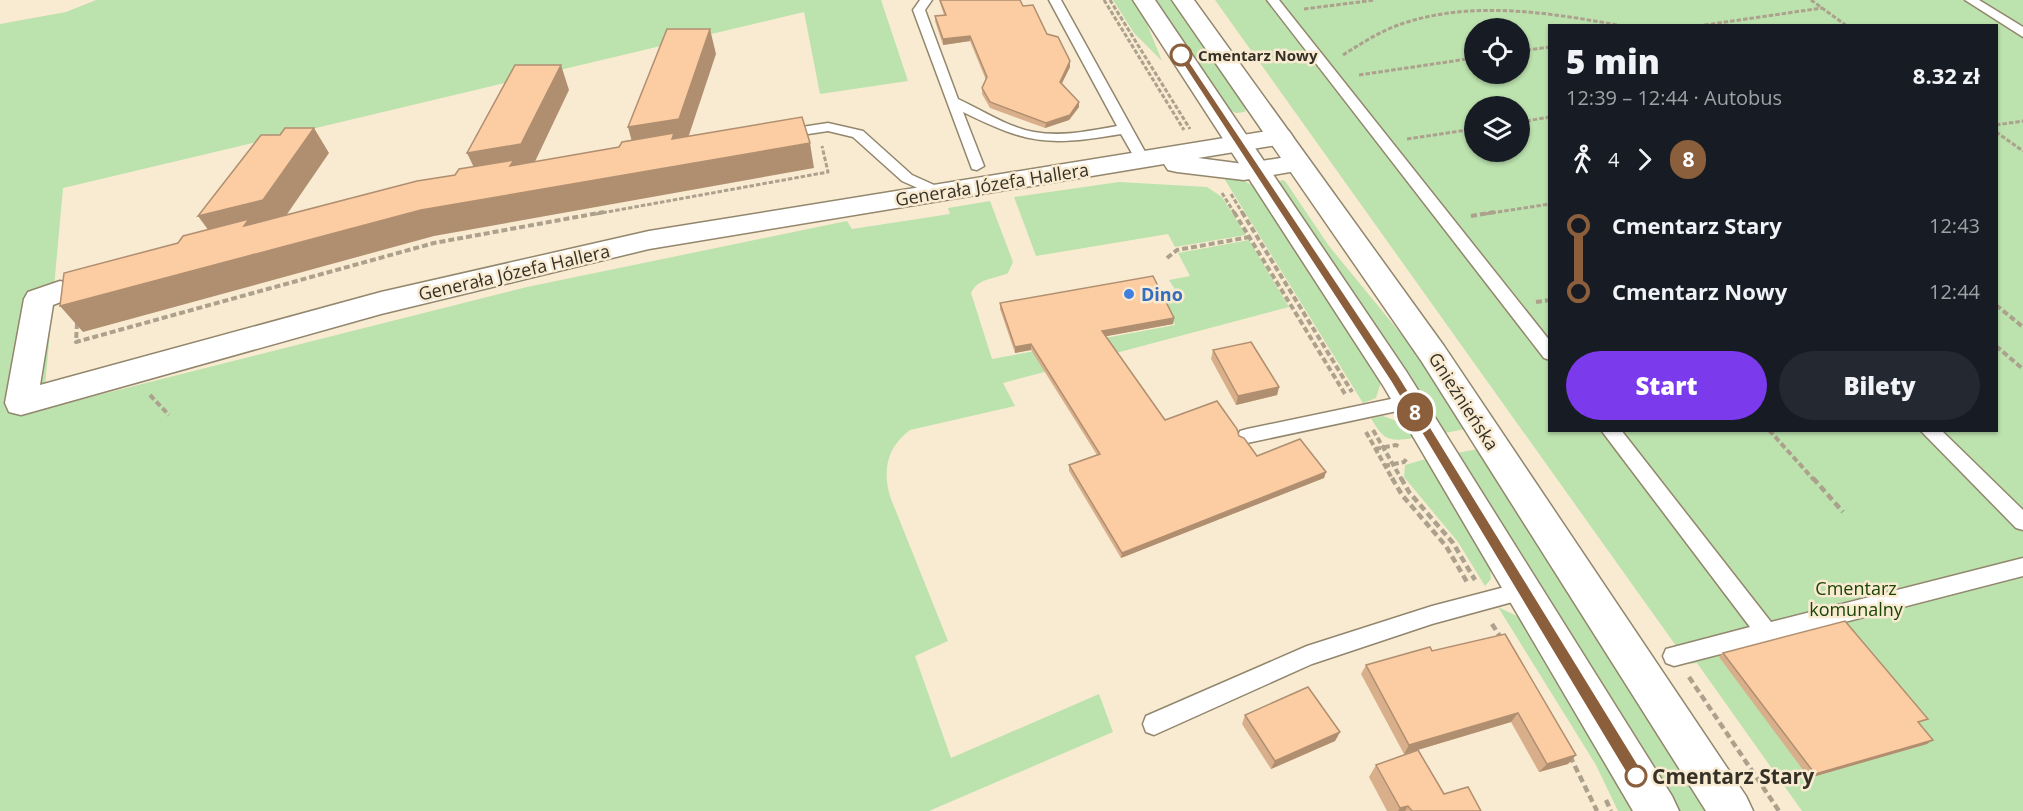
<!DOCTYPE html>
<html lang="pl">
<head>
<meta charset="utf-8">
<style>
	body { margin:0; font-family:"Open Sans",sans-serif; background:#242831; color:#f1f3f6; height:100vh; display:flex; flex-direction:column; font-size:22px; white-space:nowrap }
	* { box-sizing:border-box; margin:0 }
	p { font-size:20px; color:#9ea1a6 }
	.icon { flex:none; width:33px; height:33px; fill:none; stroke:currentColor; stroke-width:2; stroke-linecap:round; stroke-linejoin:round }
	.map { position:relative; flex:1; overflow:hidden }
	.drawer { position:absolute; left:1548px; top:24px; width:450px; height:408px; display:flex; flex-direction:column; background:#171b24; border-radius:0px; box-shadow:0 2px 4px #0004 }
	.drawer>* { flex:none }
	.badge { padding:0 12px; border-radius:20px; font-size:21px; line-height:39px }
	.tools { position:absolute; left:1464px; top:18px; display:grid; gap:12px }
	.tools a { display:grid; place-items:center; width:66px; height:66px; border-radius:50%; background:#171b24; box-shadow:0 2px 4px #0004; font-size:30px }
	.map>.badge { position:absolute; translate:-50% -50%; box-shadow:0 0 0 3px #fff }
	.legs { display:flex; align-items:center; gap:9px; height:66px; padding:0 18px; font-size:20px }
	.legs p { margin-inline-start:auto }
	.head { display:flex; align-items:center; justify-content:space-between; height:102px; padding:0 18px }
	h1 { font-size:33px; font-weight:800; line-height:45px }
	.action { display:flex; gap:12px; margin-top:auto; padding:12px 18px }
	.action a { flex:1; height:69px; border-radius:36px; background:#7c3aed; color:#fff; font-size:24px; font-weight:800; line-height:69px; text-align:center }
	.action a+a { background:#242831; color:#f1f3f6 }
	ul { padding:0 18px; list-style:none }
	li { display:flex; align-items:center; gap:21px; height:66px; font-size:22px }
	li i { display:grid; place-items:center; width:9px; height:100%; margin:0 8px; background:currentColor }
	li i::after { content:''; width:15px; height:15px; margin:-8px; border:4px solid; border-radius:50%; background:#171b24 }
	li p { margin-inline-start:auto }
	li:first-child i { background:linear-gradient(#0000 50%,currentColor 0) }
	li:last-child i { background:linear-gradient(currentColor 50%,#0000 0) }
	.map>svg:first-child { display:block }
	.green { fill:#bce2ae; fill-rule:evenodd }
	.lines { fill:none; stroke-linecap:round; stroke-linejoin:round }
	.service-casing { stroke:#92866d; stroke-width:3 }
	.minor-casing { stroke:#92866d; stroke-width:3 }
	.secondary-casing { stroke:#92866d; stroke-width:3 }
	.path-far2 { stroke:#aca18d; stroke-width:3; stroke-dasharray:4.5 2; stroke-linecap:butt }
	.path-far1 { stroke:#aca18d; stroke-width:4; stroke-dasharray:6 3; stroke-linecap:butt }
	.path { stroke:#aca18d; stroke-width:4.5; stroke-dasharray:7 4; stroke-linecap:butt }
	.service { fill:#fff; fill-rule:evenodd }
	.minor { fill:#fff; fill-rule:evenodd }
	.secondary { fill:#fff; fill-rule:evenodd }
	.wall { fill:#d9af8b }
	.shaded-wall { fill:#b08f71 }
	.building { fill:#fccca2; stroke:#b08f71; stroke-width:1.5 }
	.line-1 { fill:#8b5e3c; stroke:#fff; stroke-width:1.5 }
	.stop-1-dot { fill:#fff; stroke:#8b5e3c; stroke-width:3 }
	.shop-dot { fill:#3f7fe0; stroke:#f9ebd1; stroke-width:2 }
	.labels { text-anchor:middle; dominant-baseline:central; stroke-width:5; stroke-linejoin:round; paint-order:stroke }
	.far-stop-label { font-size:15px; font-weight:bold; fill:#363126; stroke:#f9ebd1; text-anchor:start }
	.street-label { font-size:18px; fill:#363126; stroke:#f9ebd1 }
	.shop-label { font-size:18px; font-weight:bold; fill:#366cbe; stroke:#f9ebd1; text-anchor:start }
	.park-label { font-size:18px; fill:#1a4403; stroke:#f9ebd1 }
	.near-stop-label { font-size:21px; font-weight:bold; fill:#363126; stroke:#f9ebd1; text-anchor:start }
</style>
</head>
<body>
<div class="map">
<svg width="2023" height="811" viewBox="0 0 2023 811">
	<rect width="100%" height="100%" fill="#f9ebd1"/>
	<g class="green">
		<path d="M96,0H881L908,81L820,94L804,12L63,188L43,409L527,287L847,221L852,229L950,214L948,208L990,201L1013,262L1008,273C993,280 979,277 971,293L992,359L1175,325L1160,294L1176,291L1169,280L1190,276L1178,253L1249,240L1289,307L1003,383L1015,406L910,430C886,448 882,472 891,499L948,641L915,656L951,758L1099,694L1113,732L929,811H0V24L66,12Z"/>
		<polygon points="1113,0 1133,0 1144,17 1162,61 1134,33"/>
		<polygon points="1156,0 1171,0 1246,107 1245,112 1236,113 1229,110"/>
		<path d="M1215,0H2023V811H1802L1697,663L1689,664ZM1550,26H1996V430H1550ZM1474,28H1520V74H1474ZM1474,106H1520V152H1474Z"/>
		<polygon points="1222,175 1238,178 1254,186 1381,382 1376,398 1363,403"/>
		<polygon points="1282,180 1285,181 1329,246 1410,345 1465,429 1445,433 1409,376 1278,182"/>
		<polygon points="1119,182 1207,187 1222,197 1246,235 1175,247 1168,234 1036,256 1014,197"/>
		<path d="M1383,416L1405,424L1413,438C1389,442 1383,440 1371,418Z"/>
		<polygon points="1478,449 1710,811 1679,811 1457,453"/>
		<polygon points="1426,459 1490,567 1491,579 1485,586 1458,542 1404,477 1405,465"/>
		<polygon points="1498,607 1521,618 1636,811 1618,811 1596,765"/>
	</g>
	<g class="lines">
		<g class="service-casing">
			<g id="service">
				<path d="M920,0H932L925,10L958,99C982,110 1007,127 1034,132C1062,137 1090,131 1117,126L1049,0H1061L1149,159L1147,162H1137L1121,134C1048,146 1030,145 963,112L984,166L977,170L972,169L913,10Z"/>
				<polygon points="1267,0 1279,0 1550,341 1550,360 1544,358"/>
				<polygon points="1965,0 1979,0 2023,27 2023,37"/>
				<polygon points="828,123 863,131 912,175 943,189 945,192 938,197 902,181 853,137 828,131 782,138 775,134 782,130"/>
				<polygon points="1410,395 1416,397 1419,402 1416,407 1247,443 1240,441 1238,436 1240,431 1247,429"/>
				<polygon points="1601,430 1621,430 1771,622 2023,558 2023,576 1674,666 1666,663 1663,656 1666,649 1750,627"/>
				<polygon points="1920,430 1941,430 2023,510 2023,530 2016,528"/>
				<polygon points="1524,582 1531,585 1534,591 1531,597 1432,624 1312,664 1154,735 1146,732 1143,724 1146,716 1307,646 1432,606"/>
			</g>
		</g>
		<g class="minor-casing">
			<polygon id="minor" points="1280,129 1289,131 1293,137 1289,143 1198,158 1244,164 1298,155 1307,157 1311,163 1307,169 1244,180 1177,172 1168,170 1164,164 649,249 381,314 21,415 9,412 5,403 24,299 28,292 60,281 71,284 75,291 71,298 53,305 40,385 381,292 649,231"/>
		</g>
		<g class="secondary-casing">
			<g id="secondary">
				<polygon points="1133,0 1155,0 1406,371 1672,796 1679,811 1633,811 1384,387"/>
				<polygon points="1172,0 1194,0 1444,346 1746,796 1753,811 1706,811 1422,362"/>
			</g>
		</g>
		<g class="path-far2">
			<polyline points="1104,0 1184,130"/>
			<polyline points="1110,0 1190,129"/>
			<polyline points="1811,0 1847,26"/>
			<polyline points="1304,9 1375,0"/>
			<polyline points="1698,26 1822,8"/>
			<polyline points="1520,51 1550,47"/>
			<path d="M1343,55C1362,43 1382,30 1404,23C1475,0 1551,13 1623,26"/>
			<polyline points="1359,75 1474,58"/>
			<polyline points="1520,122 1550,117"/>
			<polyline points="1996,125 2023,121"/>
			<polyline points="1996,132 2023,151"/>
			<polyline points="1407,139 1474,129"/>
			<polyline points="1222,193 1235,214"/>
			<polyline points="1231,194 1243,214"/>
			<polyline points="596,214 828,172 822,146"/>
			<polyline points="1485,214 1550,204"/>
		</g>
		<g class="path-far1">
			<polyline points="1234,212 1345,394"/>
			<polyline points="1242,212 1352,392"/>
			<polyline points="1471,216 1495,212"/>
			<polyline points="1167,258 1177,250 1250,237"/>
			<polyline points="1536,302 1550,300"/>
			<polyline points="1996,305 2023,327"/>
			<polyline points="77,323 76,342 434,243 604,212"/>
			<polyline points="1996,346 2023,369"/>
			<polyline points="150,395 169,415"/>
			<polyline points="1373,430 1402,480"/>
			<polyline points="1769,430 1814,480"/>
			<polyline points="1366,432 1393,480"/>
			<polyline points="1375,449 1396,445 1400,447"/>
			<polyline points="1384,466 1404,462 1408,457"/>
		</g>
		<g class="path">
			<polyline points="1392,478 1402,495 1446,546 1467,582"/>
			<polyline points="1401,478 1409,492 1453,543 1475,580"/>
			<polyline points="1813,478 1843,512"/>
			<polyline points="1492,624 1501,638"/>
			<polyline points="1689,677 1779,811"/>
			<polyline points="1570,756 1597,811"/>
			<polyline points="1606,800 1611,811"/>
		</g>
		<use href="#service" class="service"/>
		<use href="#minor" class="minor"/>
		<use href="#secondary" class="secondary"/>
	</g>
	<g class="wall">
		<polygon points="939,0 1020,0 1023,6 1070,61 1070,67 1062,83 1079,102 1079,107 1069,120 1045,128 990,108 982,94 982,88 986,80 970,41 943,45 935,21 935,16 944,15"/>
		<polygon points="1000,303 1174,318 1173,324 1106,336 1165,420 1239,436 1257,456 1326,472 1324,478 1121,558 1069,471 1069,465 1097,455 1031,350 1015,353 1000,309"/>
		<polygon points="1213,350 1279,387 1277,395 1236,405 1211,359"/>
		<polygon points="1432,651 1576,755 1568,764 1539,772 1511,722 1404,754 1361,674 1366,665"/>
		<polygon points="1723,653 1922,724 1920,724 1927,744 1809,778 1719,657"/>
		<polygon points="1245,715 1340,732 1335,741 1271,769 1242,724"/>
		<polygon points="1376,765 1444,794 1481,811 1387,811 1369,777"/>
	</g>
	<g class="shaded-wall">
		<polygon points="710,29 716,54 686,144 635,153 628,127"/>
		<polygon points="970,36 970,41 943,45 943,39"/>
		<polygon points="1070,61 1070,67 1060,87 1060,82"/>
		<polygon points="561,65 569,90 531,170 479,178 467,153"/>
		<polygon points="1079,102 1079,107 1069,120 1045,128 1046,123"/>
		<polygon points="314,128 329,153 279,226 217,242 198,216"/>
		<polygon points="810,143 814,168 434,236 83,332 60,306 421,210"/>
		<polygon points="1174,318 1173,324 1102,337 1102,331"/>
		<polygon points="1031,344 1031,350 1015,353 1015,347"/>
		<polygon points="1279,387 1277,395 1236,405 1238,396"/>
		<polygon points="1326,472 1324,478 1121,558 1122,553"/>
		<polygon points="1518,713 1511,722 1404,754 1409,745"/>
		<polygon points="1340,732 1335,741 1271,769 1275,761"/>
		<polygon points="1933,740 1927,744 1809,778 1815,774"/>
		<polygon points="1576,755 1568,764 1539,772 1547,764"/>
		<polygon points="1408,806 1405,811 1398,811 1400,808"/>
	</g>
	<g class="building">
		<polygon points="940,0 1020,0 1023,6 1033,5 1047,34 1058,37 1070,61 1060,82 1079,102 1070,115 1046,123 990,102 982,88 987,77 970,36 943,39 935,16 946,15"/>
		<polygon points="667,29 710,29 679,119 628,127"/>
		<polygon points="515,65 561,65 521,144 467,153"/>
		<polygon points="802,117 810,143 421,210 60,306 64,273 178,243 183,236 249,219 244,226 417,181 455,175 459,169 514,160 510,166 619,147 622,142 674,133 672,139"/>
		<polygon points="285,128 314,128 263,200 198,216 261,135 280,135"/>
		<polygon points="1153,276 1174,318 1102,331 1165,420 1217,401 1237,429 1239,436 1244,438 1257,456 1300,439 1326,472 1122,553 1069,465 1100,454 1031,344 1015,347 1000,303"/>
		<polygon points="1251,342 1279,387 1238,396 1213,350"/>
		<polygon points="1845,621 1928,719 1918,722 1933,740 1815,774 1723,653"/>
		<polygon points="1505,634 1576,755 1547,764 1518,713 1409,745 1366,665 1430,647 1432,651"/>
		<polygon points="1308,687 1340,732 1275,761 1245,715"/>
		<polygon points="1418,750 1444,794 1468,787 1481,811 1412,811 1408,806 1400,808 1376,765"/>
	</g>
	<polygon class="line-1" points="1178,54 1185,55 1399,376 1642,771 1644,776 1642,781 1636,784 1631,781 1391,382 1177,55"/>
	<g class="stop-1-dot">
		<circle cx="1181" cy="55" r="10"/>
		<circle cx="1636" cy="776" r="10"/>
	</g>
	<circle class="shop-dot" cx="1129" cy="294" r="6"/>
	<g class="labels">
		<g class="far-stop-label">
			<text x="1198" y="55">Cmentarz Nowy</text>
		</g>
		<g class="street-label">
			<text transform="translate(992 184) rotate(-9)">Generała Józefa Hallera</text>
			<text transform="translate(514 272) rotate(-13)">Generała Józefa Hallera</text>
			<text transform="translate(1464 401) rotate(57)">Gnieźnieńska</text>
		</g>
		<g class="shop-label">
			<text x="1141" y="294">Dino</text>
		</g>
		<g class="park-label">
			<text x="1856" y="588">Cmentarz<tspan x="1856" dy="21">komunalny</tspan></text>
		</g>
		<g class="near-stop-label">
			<text x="1652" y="776">Cmentarz Stary</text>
		</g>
	</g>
</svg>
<div class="tools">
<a><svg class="icon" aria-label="locate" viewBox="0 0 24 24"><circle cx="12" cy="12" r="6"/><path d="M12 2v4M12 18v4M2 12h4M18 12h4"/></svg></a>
<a><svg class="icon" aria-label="layers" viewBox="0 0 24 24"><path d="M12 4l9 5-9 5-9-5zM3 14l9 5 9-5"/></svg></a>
</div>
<b class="badge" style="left:1415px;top:412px;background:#8b5e3c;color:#fff">8</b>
<section class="drawer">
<div class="head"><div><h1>5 min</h1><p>12:39 – 12:44 · Autobus</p></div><b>8.32 zł</b></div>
<div class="legs"><svg class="icon" aria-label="walk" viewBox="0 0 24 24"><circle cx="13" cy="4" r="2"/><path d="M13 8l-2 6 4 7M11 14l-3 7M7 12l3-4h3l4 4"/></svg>4<svg class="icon" aria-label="forward" viewBox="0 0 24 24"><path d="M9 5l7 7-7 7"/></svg><b class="badge" style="background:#8b5e3c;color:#fff">8</b></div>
<ul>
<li><i style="color:#8b5e3c"></i><b>Cmentarz Stary</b><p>12:43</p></li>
<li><i style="color:#8b5e3c"></i><b>Cmentarz Nowy</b><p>12:44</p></li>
</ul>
<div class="action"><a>Start</a><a>Bilety</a></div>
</section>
</div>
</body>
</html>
